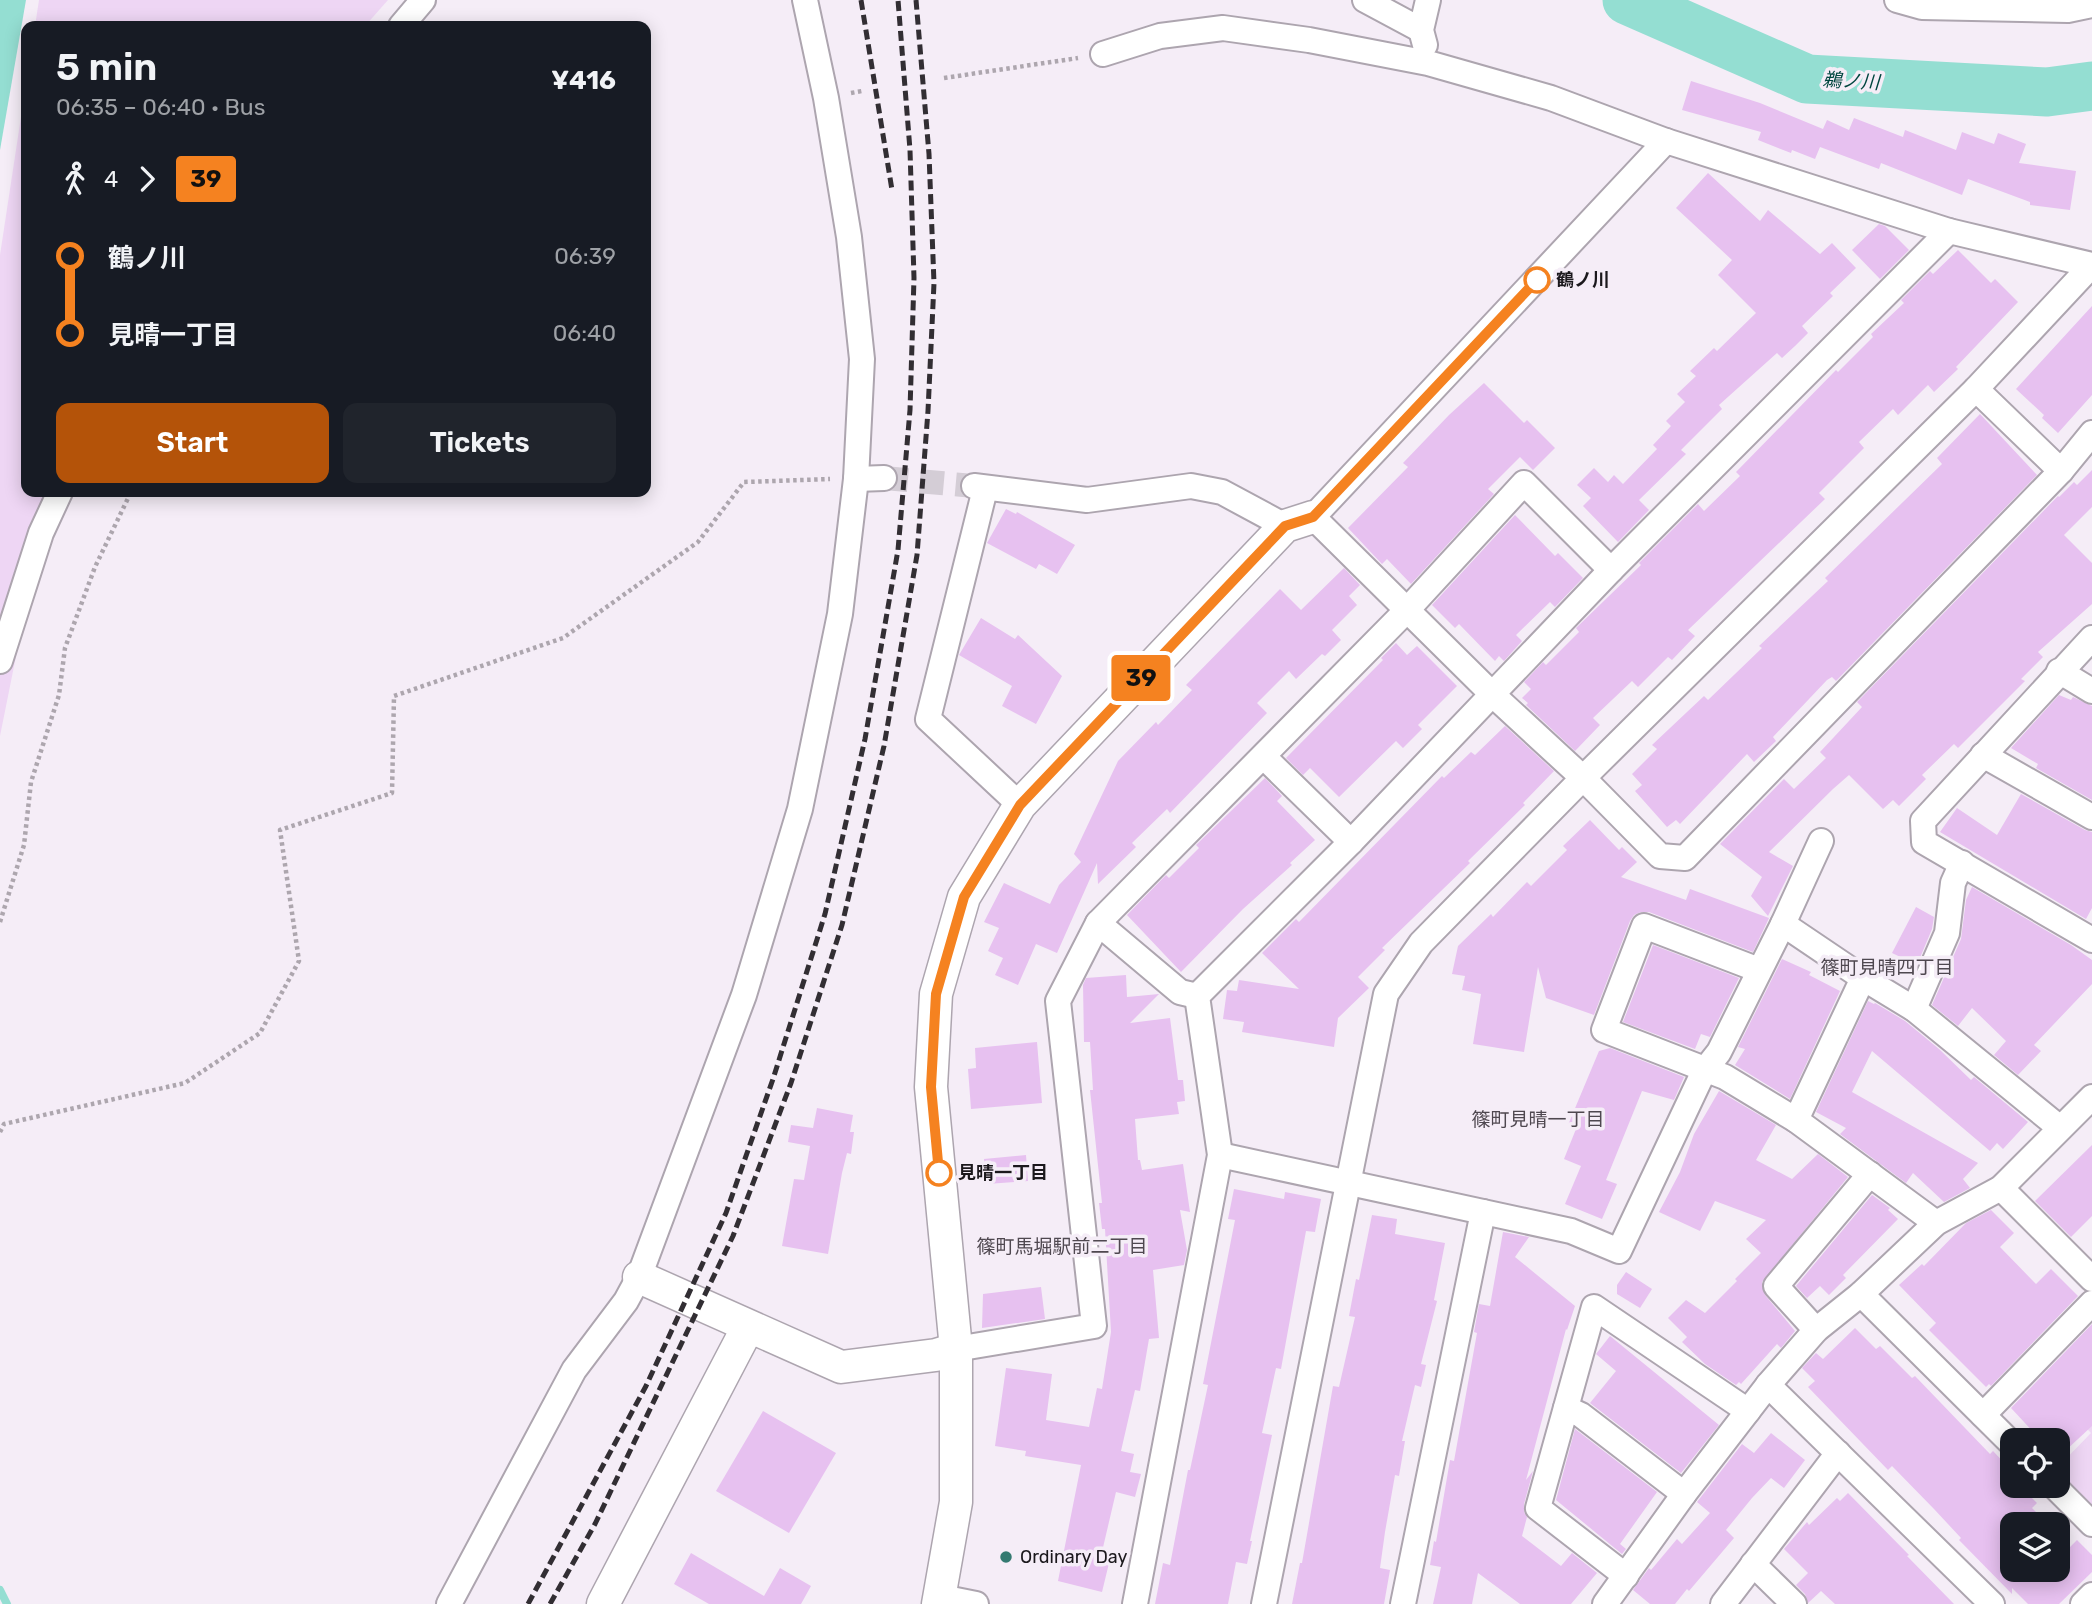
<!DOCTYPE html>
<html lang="en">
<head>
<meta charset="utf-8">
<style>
	body { margin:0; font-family:Rubik,"Noto Sans JP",sans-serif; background:#20242c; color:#f1f3f6; height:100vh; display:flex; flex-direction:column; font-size:26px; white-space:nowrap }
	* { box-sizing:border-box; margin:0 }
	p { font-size:23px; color:#9ea1a6 }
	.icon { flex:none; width:38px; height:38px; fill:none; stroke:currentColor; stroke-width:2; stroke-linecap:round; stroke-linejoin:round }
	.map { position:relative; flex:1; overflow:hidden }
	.sheet { position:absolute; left:21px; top:21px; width:630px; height:476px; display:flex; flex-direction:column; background:#171b24; border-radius:14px; box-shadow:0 4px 18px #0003 }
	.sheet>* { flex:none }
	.badge { padding:0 14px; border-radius:5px; font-size:24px; line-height:46px }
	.tools { position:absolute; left:2000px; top:1428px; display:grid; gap:14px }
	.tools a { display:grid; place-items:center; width:70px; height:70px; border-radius:14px; background:#171b24; box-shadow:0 4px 18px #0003; font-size:35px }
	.map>.badge { position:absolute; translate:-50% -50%; box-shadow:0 0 0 4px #fff }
	.legs { display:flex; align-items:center; gap:10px; height:77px; padding:0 35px; font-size:23px }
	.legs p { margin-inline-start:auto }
	.summary { display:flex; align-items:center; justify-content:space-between; height:119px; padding:0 35px }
	h1 { font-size:38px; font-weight:600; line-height:52px }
	.primary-button { display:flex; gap:14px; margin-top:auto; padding:14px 35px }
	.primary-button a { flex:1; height:80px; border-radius:14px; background:#b45309; color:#fff; font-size:28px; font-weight:600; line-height:80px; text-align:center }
	.primary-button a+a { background:#20242c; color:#f1f3f6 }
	ul { padding:0 35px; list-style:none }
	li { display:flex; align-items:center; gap:24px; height:77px; font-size:26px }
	li i { display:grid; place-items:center; width:10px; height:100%; margin:0 9px; background:currentColor }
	li i::after { content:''; width:18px; height:18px; margin:-9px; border:5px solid; border-radius:50%; background:#171b24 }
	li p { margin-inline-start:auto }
	li:first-child i { background:linear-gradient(#0000 50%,currentColor 0) }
	li:last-child i { background:linear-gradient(currentColor 50%,#0000 0) }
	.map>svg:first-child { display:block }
	.green { fill:#eed6f4 }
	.water { fill:#94ded2 }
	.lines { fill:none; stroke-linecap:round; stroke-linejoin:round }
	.stream { stroke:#94ded2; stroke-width:8 }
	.river { stroke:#94ded2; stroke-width:49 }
	.building { fill:#e7c1f0 }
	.minor-tunnel { stroke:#d4cdd6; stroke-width:24; stroke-dasharray:24 12; stroke-linecap:butt }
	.minor-casing { stroke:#ada5af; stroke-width:28 }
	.tertiary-casing { stroke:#ada5af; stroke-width:35 }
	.path { stroke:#ada6ae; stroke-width:4.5; stroke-dasharray:3.5 3.5; stroke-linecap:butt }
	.minor { stroke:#fff; stroke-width:24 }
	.tertiary { stroke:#fff; stroke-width:32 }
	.rail { stroke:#322e33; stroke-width:5; stroke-dasharray:10 5; stroke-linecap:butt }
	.line-1-casing { stroke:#fff; stroke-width:16 }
	.line-1 { stroke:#f58220; stroke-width:10 }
	.stop-1-dot { fill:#fff; stroke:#f58220; stroke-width:3.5 }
	.poi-dot { fill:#347a71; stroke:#f5edf7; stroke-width:2.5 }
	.labels { text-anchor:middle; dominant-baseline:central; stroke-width:7; stroke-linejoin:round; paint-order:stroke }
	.stop-label { font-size:18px; font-weight:bold; fill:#1b181c; stroke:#f5edf7; text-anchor:start }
	.poi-label { font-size:18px; fill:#1b181c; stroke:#f5edf7; text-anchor:start }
	.water-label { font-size:19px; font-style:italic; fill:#00463f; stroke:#f5edf7 }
	.neighbourhood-label { font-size:19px; fill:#4f4850; stroke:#f5edf7 }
</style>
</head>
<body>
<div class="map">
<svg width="2092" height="1604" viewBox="0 0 2092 1604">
	<rect width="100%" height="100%" fill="#f5edf7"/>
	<g class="green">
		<polygon points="39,0 388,0 365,26 35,26"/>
		<polygon points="26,84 26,492 49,492 0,736 0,255"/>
		<polygon points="2092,1392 2092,1510 2058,1475 2058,1467 2091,1433 2071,1412"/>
	</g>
	<polygon class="water" points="0,0 26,0 0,150"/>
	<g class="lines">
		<polyline class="stream" points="0,1590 7,1604"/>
		<polyline class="river" points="1627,0 1807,79 2047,92 2092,86"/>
	</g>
	<g class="building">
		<polygon points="1691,81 1760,103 1823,129 1827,120 1849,130 1854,118 1903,137 1905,130 1956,150 1962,132 1994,144 1998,133 2026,144 2019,163 2076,171 2070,210 2030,205 2030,202 1968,179 1962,195 1881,163 1879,169 1820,147 1815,159 1792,150 1791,153 1758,140 1761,132 1682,110"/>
		<polygon points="1708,173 1760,221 1768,210 1820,254 1832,243 1856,268 1830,293 1833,296 1802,326 1808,333 1795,346 1782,358 1777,353 1719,405 1722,409 1681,450 1686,454 1639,500 1649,510 1618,542 1583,506 1591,498 1577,485 1594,468 1608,482 1614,475 1623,484 1657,449 1653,445 1671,426 1666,421 1685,402 1677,394 1696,376 1690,371 1714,348 1717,351 1756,313 1718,275 1732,260 1676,208"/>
		<polygon points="1879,224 1885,226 1909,250 1880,279 1852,250"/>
		<polygon points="1958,250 1991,283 1995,279 2018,302 1956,367 1958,369 1934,392 1928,385 1898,415 1893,409 1859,442 1864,448 1819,493 1825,499 1688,630 1695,636 1672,660 1668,657 1638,687 1632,681 1593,718 1600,725 1575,751 1526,705 1528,703 1522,698 1531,689 1524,682 1543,662 1546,665 1579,632 1576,628 1641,565 1639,563 1698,504 1704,511 1740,476 1736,472 1836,370 1838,372 1873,337 1871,334 1904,303 1901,300 1930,271 1933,274"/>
		<polygon points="2092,306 2092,395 2058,433 2042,418 2044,415 2016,389"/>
		<polygon points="1484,383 1524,423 1527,420 1555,448 1533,470 1520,457 1488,489 1494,494 1411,584 1387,559 1382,564 1348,528 1408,467 1403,463 1449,415"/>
		<polygon points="1980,414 2037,475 1836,681 1832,677 1827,680 1773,737 1776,741 1754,762 1747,754 1680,824 1676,820 1667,827 1635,791 1642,785 1632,774 1657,749 1652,745 1704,696 1708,700 1762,648 1759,646 1828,581 1825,578 1942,464 1937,458"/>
		<polygon points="2092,470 2092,507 2064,535 2092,563 2092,604 2038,652 2043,657 2021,679 2025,681 1958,748 1954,744 1922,775 1926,779 1899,806 1893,800 1883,809 1849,775 1833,789 1769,852 1793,866 1768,916 1751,896 1762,877 1720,844 1784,779 1794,789 1826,758 1820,752 1862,707 1857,702 2058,496 2059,497 2074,482 2077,485"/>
		<polygon points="1006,509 1016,514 1017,512 1075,545 1057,574 1039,564 1036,569 987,543"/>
		<polygon points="1515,515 1555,556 1558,553 1583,578 1555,607 1550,602 1516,635 1522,641 1504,661 1499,656 1495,661 1459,624 1455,628 1432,605"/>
		<polygon points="1344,568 1360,585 1349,596 1357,605 1332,630 1341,640 1325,656 1322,654 1296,679 1289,671 1257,703 1267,713 1170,813 1167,809 1132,843 1136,847 1098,884 1097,863 1057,953 1036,944 1018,985 995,975 1003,958 988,951 999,928 984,922 1004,883 1050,904 1059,885 1081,862 1074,854 1118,761 1156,722 1158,725 1192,690 1186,685 1280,589 1301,610"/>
		<polygon points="981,618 1015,639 1018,635 1062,676 1036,724 1002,706 1012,686 959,655"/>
		<polygon points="1396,643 1407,655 1417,646 1457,686 1418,725 1422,729 1403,748 1396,741 1339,797 1310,768 1303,775 1286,758 1383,660 1381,658"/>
		<polygon points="2059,695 2071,700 2073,697 2092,706 2092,800 2036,768 2038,764 2011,748"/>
		<polygon points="1505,726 1554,771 1523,803 1525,805 1468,861 1470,863 1382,948 1385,950 1358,977 1369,988 1338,1018 1334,1047 1242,1032 1244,1022 1223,1019 1227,990 1237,991 1239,980 1299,989 1262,953 1296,919 1299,922 1442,776 1444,778 1471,752 1475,755"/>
		<polygon points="1265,778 1282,796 1277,801 1315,840 1290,863 1292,865 1243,909 1181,972 1127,915 1166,875 1169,878 1199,848 1196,845"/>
		<polygon points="2021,794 2085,830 2092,832 2092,908 2086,919 1940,832 1957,808 1997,835"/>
		<polygon points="1590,820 1619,850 1622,847 1637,862 1621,877 1686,900 1690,889 1769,918 1753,952 1649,912 1641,912 1634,915 1630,921 1594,1015 1546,998 1538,967 1524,1052 1473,1044 1481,994 1462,990 1465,976 1452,974 1458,946 1491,914 1493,917 1527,882 1531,886 1567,850 1563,846"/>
		<polygon points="1972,887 2071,945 2092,960 2092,984 2034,1045 2041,1051 2018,1075 1994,1055 2006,1041 1972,1008 1958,1026 1932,1005 1961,939 1966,900"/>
		<polygon points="1916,907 1934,917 1932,929 1917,965 1892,953"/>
		<polygon points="1653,945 1739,978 1710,1037 1701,1034 1695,1049 1623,1022"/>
		<polygon points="1782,959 1811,972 1809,975 1840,991 1790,1099 1735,1065 1745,1049 1738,1047"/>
		<polygon points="1126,975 1127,997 1159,994 1130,1023 1170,1018 1178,1080 1183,1080 1185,1101 1177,1102 1179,1114 1135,1119 1138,1160 1140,1160 1142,1170 1183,1164 1190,1212 1180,1210 1187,1250 1184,1265 1153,1270 1159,1338 1149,1339 1140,1391 1135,1390 1121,1451 1134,1454 1130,1472 1141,1474 1135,1497 1116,1492 1101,1556 1110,1559 1102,1592 1058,1581 1081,1465 1025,1456 1026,1451 995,1446 1006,1368 1052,1374 1046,1420 1089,1427 1097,1388 1102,1389 1111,1332 1105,1229 1102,1229 1099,1203 1102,1203 1090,1090 1093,1090 1090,1042 1084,1042 1083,985 1086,978"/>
		<polygon points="1868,1001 1874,1004 1875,1003 1905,1021 1939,1049 1971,1080 1974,1077 2028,1122 2003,1149 1997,1143 1990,1151 1872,1051 1852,1092 1978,1163 1963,1179 1970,1188 1944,1202 1913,1173 1906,1183 1840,1134 1846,1128 1816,1112"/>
		<polygon points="1037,1042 1042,1103 971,1109 968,1069 976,1068 975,1048"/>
		<polygon points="1610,1048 1684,1077 1674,1100 1642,1091 1606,1180 1617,1184 1602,1219 1565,1204 1581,1166 1564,1159 1576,1129 1568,1125 1599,1051"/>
		<polygon points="1719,1091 1776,1125 1756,1160 1792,1179 1818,1154 1848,1177 1762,1282 1765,1295 1795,1331 1781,1348 1777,1344 1741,1384 1739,1382 1736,1385 1705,1364 1682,1342 1687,1337 1668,1318 1686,1300 1705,1313 1737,1281 1735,1279 1761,1253 1746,1239 1766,1220 1715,1201 1700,1231 1659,1212 1680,1172 1694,1134"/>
		<polygon points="817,1108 853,1115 850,1132 854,1132 851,1154 847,1153 842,1173 828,1254 782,1246 794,1179 804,1180 810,1146 788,1142 791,1125 813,1128"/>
		<polygon points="2092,1145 2092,1216 2071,1237 2035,1201"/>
		<polygon points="1026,1155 1028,1181 987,1184 984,1159"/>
		<polygon points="1234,1189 1284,1199 1285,1192 1321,1199 1315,1232 1306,1231 1281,1369 1276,1368 1262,1433 1272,1435 1250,1541 1252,1541 1247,1564 1236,1562 1228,1604 1155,1604 1163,1563 1170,1565 1188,1470 1190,1470 1208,1385 1203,1384 1235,1220 1228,1219"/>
		<polygon points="1872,1195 1890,1208 1888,1210 1898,1219 1843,1275 1846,1278 1829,1295 1820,1286 1807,1298 1796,1286"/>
		<polygon points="1991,1210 2014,1233 2000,1247 2036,1284 2051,1269 2078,1296 1991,1386 1989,1384 1986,1387 1929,1330 1936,1323 1899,1285 1922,1264 1924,1266 1966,1223"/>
		<polygon points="1372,1215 1397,1219 1395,1234 1445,1243 1434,1300 1437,1301 1421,1364 1426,1365 1421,1387 1415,1385 1402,1441 1405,1441 1399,1476 1395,1475 1385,1532 1380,1568 1390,1570 1384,1604 1292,1604 1300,1563 1302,1563 1333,1386 1339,1387 1355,1317 1349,1316 1356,1279 1359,1280"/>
		<polygon points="1503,1232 1529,1237 1515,1257 1575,1306 1567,1330 1566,1329 1526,1480 1533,1471 1524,1504 1524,1512 1527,1517 1522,1536 1561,1566 1572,1553 1597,1573 1571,1604 1520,1604 1478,1573 1472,1604 1433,1604 1441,1567 1430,1565 1434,1541 1436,1542 1450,1460 1454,1461 1477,1333 1474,1332 1479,1304 1490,1306"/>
		<polygon points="1626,1272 1652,1289 1640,1308 1617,1294 1617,1285"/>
		<polygon points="1041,1287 1045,1319 982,1328 983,1294"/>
		<polygon points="2092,1324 2092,1426 2064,1452 2058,1446 2058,1440 2052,1440 2042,1430 2036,1435 2011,1408"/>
		<polygon points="1855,1328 1876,1349 1880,1346 1912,1378 1915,1376 1990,1454 1993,1451 2012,1471 2012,1486 2020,1486 2037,1503 2032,1508 2048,1524 2012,1524 2012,1570 2058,1570 2058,1534 2070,1547 2077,1540 2092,1555 2092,1572 2059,1604 2028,1604 2012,1588 2012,1594 1959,1540 1961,1538 1934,1509 1892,1466 1888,1470 1808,1387 1815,1381 1802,1368 1816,1353 1823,1359"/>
		<polygon points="1610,1336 1719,1425 1681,1473 1590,1403 1616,1371 1596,1354"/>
		<polygon points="763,1411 836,1453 789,1533 716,1491"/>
		<polygon points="1575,1429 1657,1492 1620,1544 1626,1549 1622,1554 1556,1500"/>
		<polygon points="1771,1433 1805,1460 1784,1488 1771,1478 1752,1498 1726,1530 1734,1538 1689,1591 1687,1589 1675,1604 1650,1604 1633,1590 1649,1568 1651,1570 1677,1539 1682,1544 1710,1513 1697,1502 1742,1444 1754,1453"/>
		<polygon points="1848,1493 1909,1555 1907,1556 1954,1604 1835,1604 1821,1591 1808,1603 1805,1594 1796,1585 1808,1573 1784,1549 1807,1522 1809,1525 1837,1498 1840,1501"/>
		<polygon points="691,1553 764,1596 780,1568 811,1586 801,1604 709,1604 674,1584"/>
	</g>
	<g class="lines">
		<polyline class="minor-tunnel" points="884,478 974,486"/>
		<g class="minor-casing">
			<g id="minor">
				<polyline points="1365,0 1421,30"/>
				<polyline points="1897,0 1922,7 2068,10 2092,5"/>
				<polyline points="401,26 423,0"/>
				<polyline points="1425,45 1421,30 1428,0"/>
				<polyline points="1103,54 1160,36 1223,28 1309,40 1428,63 1551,98 1666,141 1949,231 2092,265"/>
				<polyline points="1666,141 1313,517 1493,695 1583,778 1660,856 1685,858 2061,471 2092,433"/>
				<polyline points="1976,389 2061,471"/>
				<polyline points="856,479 884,478"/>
				<polyline points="974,486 1087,500 1191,486 1222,492 1285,526"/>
				<polyline points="985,489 928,719 1020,805"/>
				<polyline points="2092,638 1923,821 1924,842 2092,940"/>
				<polyline points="0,661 41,533 60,492"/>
				<polyline points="2059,671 2092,691"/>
				<polyline points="1983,755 2092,817"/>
				<polyline points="1264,757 1351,842"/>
				<polyline points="1098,923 1180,992 1197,996"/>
				<polyline points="1783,924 1863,978 1796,1120 1936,1223"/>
				<polyline points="1759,970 1644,926 1604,1030 1725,1077 1796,1120"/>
				<polyline points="1863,978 1914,1009 2060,1128"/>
				<polyline points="1914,1009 1947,933 1953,883 1962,863"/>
				<polyline points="1220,1155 1571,1231 1619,1251 1704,1071 1719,1052 1783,924 1821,841"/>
				<polyline points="2001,1188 2092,1279"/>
				<polyline points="1861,1294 2012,1444"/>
				<polyline points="1816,1330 1776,1286 1870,1174"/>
				<polyline points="956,1349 1094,1326 1058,1001 1098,923 1407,610 1524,483 1611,570"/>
				<polyline points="1768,1385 1992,1604"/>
				<polyline points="1566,1408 1581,1415 1684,1494"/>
				<polyline points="1983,1415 2092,1303"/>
				<polyline points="2054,1486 2092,1524"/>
				<polyline points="1753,1564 1794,1604"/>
				<polyline points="1626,1576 1538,1508 1594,1307 1748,1411"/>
				<polyline points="941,1597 976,1604"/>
				<polyline points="449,1604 574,1370 626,1301 639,1277 744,995 800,809 840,614 856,479 862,359 849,237 826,98 805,0"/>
				<polyline points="1135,1604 1220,1155 1197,996 1351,842 1611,570 1949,231"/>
				<polyline points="1264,1604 1386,994 1421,943 1583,778 1976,389 2092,265"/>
				<polyline points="1403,1604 1483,1212"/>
				<polyline points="1605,1604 1684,1494 1768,1385 1816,1330 1861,1294 1936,1223 2001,1188 2092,1097"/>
				<polyline points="1723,1604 1838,1453"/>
				<polyline points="2083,1604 2092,1595"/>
			</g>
		</g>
		<g class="tertiary-casing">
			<g id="tertiary">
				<polyline points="639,1277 841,1367 936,1355 956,1349"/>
				<polyline points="603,1604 748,1327"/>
				<polyline points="938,1604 956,1502 956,1349 931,1087 936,994 964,897 1020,805 1285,526 1313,517"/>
			</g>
		</g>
		<g class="path">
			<polyline points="499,26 503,22"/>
			<polyline points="944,78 1078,58"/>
			<polyline points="851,93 862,91"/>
			<polyline points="0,922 24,845 31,782 59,695 65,648 95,567 131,492"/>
			<polyline points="0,1132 4,1124 185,1083 260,1033 299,961 280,830 392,793 394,696 563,638 698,542 744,482 830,479"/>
		</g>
		<use href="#minor" class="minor"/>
		<use href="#tertiary" class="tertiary"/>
		<g class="rail">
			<polyline points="861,0 892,190"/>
			<polyline points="528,1604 646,1386 726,1213 773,1079 825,914 865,739 898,550 910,410 914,278 910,150 898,0"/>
			<polyline points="550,1604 595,1524 733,1236 791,1083 842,925 884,746 917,555 928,411 934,283 929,154 916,0"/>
		</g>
	</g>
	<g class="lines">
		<g class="line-1-casing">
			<polyline id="line-1" points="939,1173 931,1087 936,994 964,897 1020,805 1285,526 1313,517 1537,280"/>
		</g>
		<use href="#line-1" class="line-1"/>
	</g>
	<g class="stop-1-dot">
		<circle cx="1537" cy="280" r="12"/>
		<circle cx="939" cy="1173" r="12"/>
	</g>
	<circle class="poi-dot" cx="1006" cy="1557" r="7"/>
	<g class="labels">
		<g class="stop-label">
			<text x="1556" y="280">鶴ノ川</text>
			<text x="958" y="1173">見晴一丁目</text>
		</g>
		<g class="poi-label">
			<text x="1020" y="1557">Ordinary Day</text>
		</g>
		<g class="water-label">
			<text transform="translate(1851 81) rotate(3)">鵜ノ川</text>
		</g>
		<g class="neighbourhood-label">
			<text x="1887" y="967">篠町見晴四丁目</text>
			<text x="1538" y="1119">篠町見晴一丁目</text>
			<text x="1062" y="1246">篠町馬堀駅前二丁目</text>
		</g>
	</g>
</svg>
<div class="tools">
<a><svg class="icon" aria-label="locate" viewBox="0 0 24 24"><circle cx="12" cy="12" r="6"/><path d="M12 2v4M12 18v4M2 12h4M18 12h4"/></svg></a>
<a><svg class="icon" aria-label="layers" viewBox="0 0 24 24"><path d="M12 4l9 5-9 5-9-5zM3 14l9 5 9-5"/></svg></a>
</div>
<b class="badge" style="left:1141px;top:678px;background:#f58220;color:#111">39</b>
<section class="sheet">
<div class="summary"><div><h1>5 min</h1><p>06:35 – 06:40 · Bus</p></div><b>¥416</b></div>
<div class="legs"><svg class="icon" aria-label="walk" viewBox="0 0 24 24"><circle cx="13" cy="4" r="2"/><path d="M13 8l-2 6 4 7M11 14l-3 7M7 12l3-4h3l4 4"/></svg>4<svg class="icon" aria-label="forward" viewBox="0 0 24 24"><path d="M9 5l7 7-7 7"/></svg><b class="badge" style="background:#f58220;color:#111">39</b></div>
<ul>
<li><i style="color:#f58220"></i><b>鶴ノ川</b><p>06:39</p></li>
<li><i style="color:#f58220"></i><b>見晴一丁目</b><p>06:40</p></li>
</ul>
<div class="primary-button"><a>Start</a><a>Tickets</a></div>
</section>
</div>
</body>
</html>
